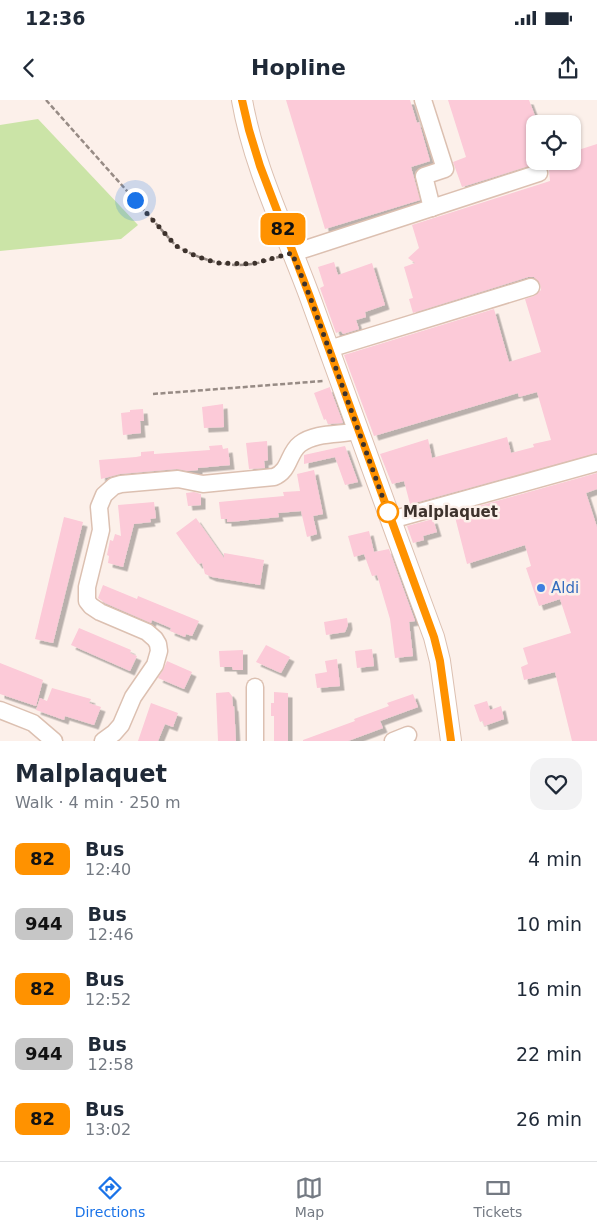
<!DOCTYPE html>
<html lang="en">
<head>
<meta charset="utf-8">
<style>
	body { margin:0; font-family:"DejaVu Sans",sans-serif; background:#f2f2f3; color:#1f2937; height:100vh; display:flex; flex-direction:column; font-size:19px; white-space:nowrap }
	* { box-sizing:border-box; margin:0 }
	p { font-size:16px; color:#747a83 }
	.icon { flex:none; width:28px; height:28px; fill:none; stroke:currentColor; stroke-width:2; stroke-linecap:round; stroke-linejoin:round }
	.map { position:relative; height:641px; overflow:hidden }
	.sheet { display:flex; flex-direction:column; background:#fff; flex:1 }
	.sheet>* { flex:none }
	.badge { padding:0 10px; border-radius:8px; font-size:18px; line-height:32px }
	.fabs { position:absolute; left:526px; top:15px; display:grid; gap:10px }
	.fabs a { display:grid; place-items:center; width:55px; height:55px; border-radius:10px; background:#fff; box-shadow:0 1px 4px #0004; font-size:25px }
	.you { position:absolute; width:25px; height:25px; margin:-12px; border:4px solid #fff; border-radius:50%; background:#1a73e8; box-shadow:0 0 0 8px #1a73e833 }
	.map>.badge { position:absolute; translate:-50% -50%; box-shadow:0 0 0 2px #fff }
	.round { display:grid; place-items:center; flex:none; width:52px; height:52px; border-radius:15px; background:#f2f2f3 }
	.summary { display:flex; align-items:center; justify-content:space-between; height:85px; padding:0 15px }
	h1 { font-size:24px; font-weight:600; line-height:38px }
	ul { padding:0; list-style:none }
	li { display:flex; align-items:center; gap:15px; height:65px; padding:0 15px }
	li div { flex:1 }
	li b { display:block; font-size:19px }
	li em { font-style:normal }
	li .badge { min-width:55px; font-weight:700; text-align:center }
	.status { display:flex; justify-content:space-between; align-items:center; height:35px; padding:0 25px; background:#fff; direction:ltr }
	.status svg { height:14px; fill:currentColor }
	header { display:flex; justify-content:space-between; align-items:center; height:65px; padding:0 15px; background:#fff; font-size:22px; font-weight:600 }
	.menu { display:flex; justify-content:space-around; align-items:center; height:70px; border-top:1px solid #e0e1e3; background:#fff; font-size:14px; color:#747a83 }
	.menu a { display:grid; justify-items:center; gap:2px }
	.menu .active { color:#1a73e8 }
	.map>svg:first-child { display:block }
	.green { fill:#cbe4a7 }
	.building { fill:#fccad8; filter:url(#shadow) }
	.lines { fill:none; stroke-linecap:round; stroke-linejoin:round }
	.minor-casing { stroke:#dcc0b1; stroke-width:19 }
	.major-casing { stroke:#dcc0b1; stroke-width:22 }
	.path { stroke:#978b85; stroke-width:2.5; stroke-dasharray:5 2.5; stroke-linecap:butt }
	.minor { stroke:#fff; stroke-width:16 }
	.major { stroke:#fff; stroke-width:20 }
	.line-casing { stroke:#fff; stroke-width:11 }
	.line { stroke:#ff9200; stroke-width:8 }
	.walk { stroke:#3d322c; stroke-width:5; stroke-dasharray:0 9 }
	.stop-dot { fill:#fff; stroke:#ff9200; stroke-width:2.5 }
	.shop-dot { fill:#3f7fe0; stroke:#fcf0ea; stroke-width:2 }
	.labels { text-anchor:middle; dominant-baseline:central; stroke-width:5; stroke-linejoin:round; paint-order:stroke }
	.stop-label { font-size:15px; font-weight:bold; fill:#3d322c; stroke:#fcf0ea; text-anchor:start }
	.shop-label { font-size:15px; fill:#366cbe; stroke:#fcf0ea; text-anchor:start }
</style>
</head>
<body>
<div class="status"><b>12:36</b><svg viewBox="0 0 49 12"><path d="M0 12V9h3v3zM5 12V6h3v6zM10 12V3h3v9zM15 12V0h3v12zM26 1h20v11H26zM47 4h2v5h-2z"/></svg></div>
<header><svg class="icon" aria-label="back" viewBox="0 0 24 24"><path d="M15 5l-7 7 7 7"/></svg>Hopline<svg class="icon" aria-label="share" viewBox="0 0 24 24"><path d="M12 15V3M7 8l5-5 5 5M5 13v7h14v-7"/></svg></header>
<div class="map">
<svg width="597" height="641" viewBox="0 0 597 641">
	<defs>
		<filter id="shadow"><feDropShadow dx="4.5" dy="4.5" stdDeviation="0" flood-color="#0004"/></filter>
	</defs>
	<rect width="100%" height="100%" fill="#fcf0ea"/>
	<polygon class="green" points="38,19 138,125 121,139 0,151 0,25"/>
	<g class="building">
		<polygon points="286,0 410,0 417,23 419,22 430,61 411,67 420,100 325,129"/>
		<polygon points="448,0 529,0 538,24 535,24 535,27 528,29 535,52 535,64 462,87 453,62 466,57"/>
		<polygon points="597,44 597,353 400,407 410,404 404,381 392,384 380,354 428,339 432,358 507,337 511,353 534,347 533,344 551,340 537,292 519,297 518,293 374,336 344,255 494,209 509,262 541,252 525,199 534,196 541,190 540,184 534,177 528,177 413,213 409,199 413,198 404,167 415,163 408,158 419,148 412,125 550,81 549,70 544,61 572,61 572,52"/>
		<polygon points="334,162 338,175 372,163 385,205 365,212 366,217 356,220 359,229 343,234 341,231 336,233 320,188 324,186 318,167"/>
		<polygon points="330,287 330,288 343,323 328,324 326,319 324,320 314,293"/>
		<polygon points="223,304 224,327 204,328 202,307"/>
		<polygon points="143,309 144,321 140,321 141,333 123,335 121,313 130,312 130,310"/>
		<polygon points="267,341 268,360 264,361 265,368 249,369 246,343"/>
		<polygon points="222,345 223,349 228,348 230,365 198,368 198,370 188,371 177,369 120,374 101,379 99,360 136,357 141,356 141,352 154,351 154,354 210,350 209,346"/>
		<polygon points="345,346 358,382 345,385 335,357 304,364 304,355"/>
		<polygon points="314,370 323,414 313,416 317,434 307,437 301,411 278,413 279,417 240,421 227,422 227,419 221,419 219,402 284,396 283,392 300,391 297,374"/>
		<polygon points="597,373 597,389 586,393 597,427 597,641 572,641 555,572 524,580 521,567 528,564 523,548 571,533 560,499 539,506 526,468 531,466 525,445 467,464 454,413"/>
		<polygon points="194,392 201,394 201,405 188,406 186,393"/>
		<polygon points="154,402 156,418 150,419 151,422 134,424 123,467 108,463 109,456 107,455 110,440 113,441 115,434 121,436 118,405"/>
		<polygon points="64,417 83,422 53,543 35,539"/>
		<polygon points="196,418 224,458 224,453 264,460 260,485 212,477 205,474 202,463 198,464 176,433"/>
		<polygon points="433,419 437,432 423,436 424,440 413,443 407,426"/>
		<polygon points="369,431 374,452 389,449 415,521 409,522 413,556 395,558 390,519 377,475 372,476 364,454 354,457 348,436"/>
		<polygon points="103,485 137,499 138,496 199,521 192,536 186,534 185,537 170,531 171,528 152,520 151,523 105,503 98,498"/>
		<polygon points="347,518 348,525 345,532 326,535 324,522"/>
		<polygon points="79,528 131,550 130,553 137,556 130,571 71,545"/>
		<polygon points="266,545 290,557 281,573 256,562"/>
		<polygon points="372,549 374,566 357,568 355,551"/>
		<polygon points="243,550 243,570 233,570 232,567 220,567 219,551"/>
		<polygon points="337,559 340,586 317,588 315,574 327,572 325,561"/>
		<polygon points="167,561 192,572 184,589 158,578 163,570"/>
		<polygon points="0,563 43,580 36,606 0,594"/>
		<polygon points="52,588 91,599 89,603 101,607 94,625 65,616 64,620 36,610 40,598 47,601"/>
		<polygon points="229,592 232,596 233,607 234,606 236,641 218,641 216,593"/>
		<polygon points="274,592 288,593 288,641 274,641 274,616 271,616 271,603 274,603"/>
		<polygon points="413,594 418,607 380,621 383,628 348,641 303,641 303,640 355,621 354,619 389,606 387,603"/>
		<polygon points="487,601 490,610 501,606 504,619 484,626 483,621 480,622 474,605"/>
		<polygon points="151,603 178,613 173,627 165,624 158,641 138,641"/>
	</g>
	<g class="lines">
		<g class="minor-casing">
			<g id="minor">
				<polyline points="423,0 445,69 424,76 432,108"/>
				<polyline points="293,153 539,73"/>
				<polyline points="329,249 531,187"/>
				<polyline points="391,420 596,363"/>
				<polyline points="255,587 255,641"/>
				<polyline points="0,610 33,623 54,641"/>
				<path d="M103,641L114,633L121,625L133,597L155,565L159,551L158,544L155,539L147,532L100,512L91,506L87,501V487L101,430L99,407L104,395L114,386L121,384L178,379L203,384L274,377C290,371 288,353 300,344C316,332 340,335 358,331"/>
				<polyline points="393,641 408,635"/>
			</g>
		</g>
		<g class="major-casing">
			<path id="major" d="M242,0C254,69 287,134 311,200C352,312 392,425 434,537L440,561L451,641"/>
		</g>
		<g class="path">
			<path d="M46,0L176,146C200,159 225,168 252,164C261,163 270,159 279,157"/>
			<polyline points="153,294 323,281"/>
		</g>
		<use href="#minor" class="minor"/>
		<use href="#major" class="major"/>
	</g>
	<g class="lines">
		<g class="line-casing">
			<polyline id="line" points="242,0 249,30 260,66 310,197 434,537 440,561 451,641"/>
		</g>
		<use href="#line" class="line"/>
		<polyline class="walk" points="135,100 176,146 196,156 217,163 252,164 292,153 310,197 388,412"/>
	</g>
	<circle class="stop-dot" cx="388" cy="412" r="10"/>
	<circle class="shop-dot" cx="541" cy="488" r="5"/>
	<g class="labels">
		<g class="stop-label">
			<text x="403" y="412">Malplaquet</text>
		</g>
		<g class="shop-label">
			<text x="551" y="488">Aldi</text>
		</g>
	</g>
</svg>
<div class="fabs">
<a><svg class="icon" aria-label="locate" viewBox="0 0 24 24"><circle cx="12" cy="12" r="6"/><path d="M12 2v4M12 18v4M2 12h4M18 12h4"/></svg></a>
</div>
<div class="you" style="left:135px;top:100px"></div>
<b class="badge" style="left:283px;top:129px;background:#ff9200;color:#111">82</b>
</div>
<section class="sheet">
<div class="summary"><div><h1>Malplaquet</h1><p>Walk · 4 min · 250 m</p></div><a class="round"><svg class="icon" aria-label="heart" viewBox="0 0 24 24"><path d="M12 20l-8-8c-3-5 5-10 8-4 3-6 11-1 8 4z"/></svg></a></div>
<ul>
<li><span class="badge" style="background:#ff9200;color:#111">82</span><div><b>Bus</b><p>12:40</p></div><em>4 min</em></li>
<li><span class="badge" style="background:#c6c6c6;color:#111">944</span><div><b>Bus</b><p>12:46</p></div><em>10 min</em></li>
<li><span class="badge" style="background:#ff9200;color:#111">82</span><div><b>Bus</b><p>12:52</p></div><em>16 min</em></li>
<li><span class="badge" style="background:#c6c6c6;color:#111">944</span><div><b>Bus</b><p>12:58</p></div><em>22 min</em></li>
<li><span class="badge" style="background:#ff9200;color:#111">82</span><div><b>Bus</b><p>13:02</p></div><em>26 min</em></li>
</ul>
</section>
<nav class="menu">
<a class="active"><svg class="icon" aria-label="directions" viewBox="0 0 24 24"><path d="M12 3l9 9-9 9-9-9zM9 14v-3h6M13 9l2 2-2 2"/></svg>Directions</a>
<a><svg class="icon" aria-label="map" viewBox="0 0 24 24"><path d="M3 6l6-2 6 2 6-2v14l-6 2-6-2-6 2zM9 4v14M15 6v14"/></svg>Map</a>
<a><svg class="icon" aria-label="tickets" viewBox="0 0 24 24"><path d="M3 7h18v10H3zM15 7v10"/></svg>Tickets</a>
</nav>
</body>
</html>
